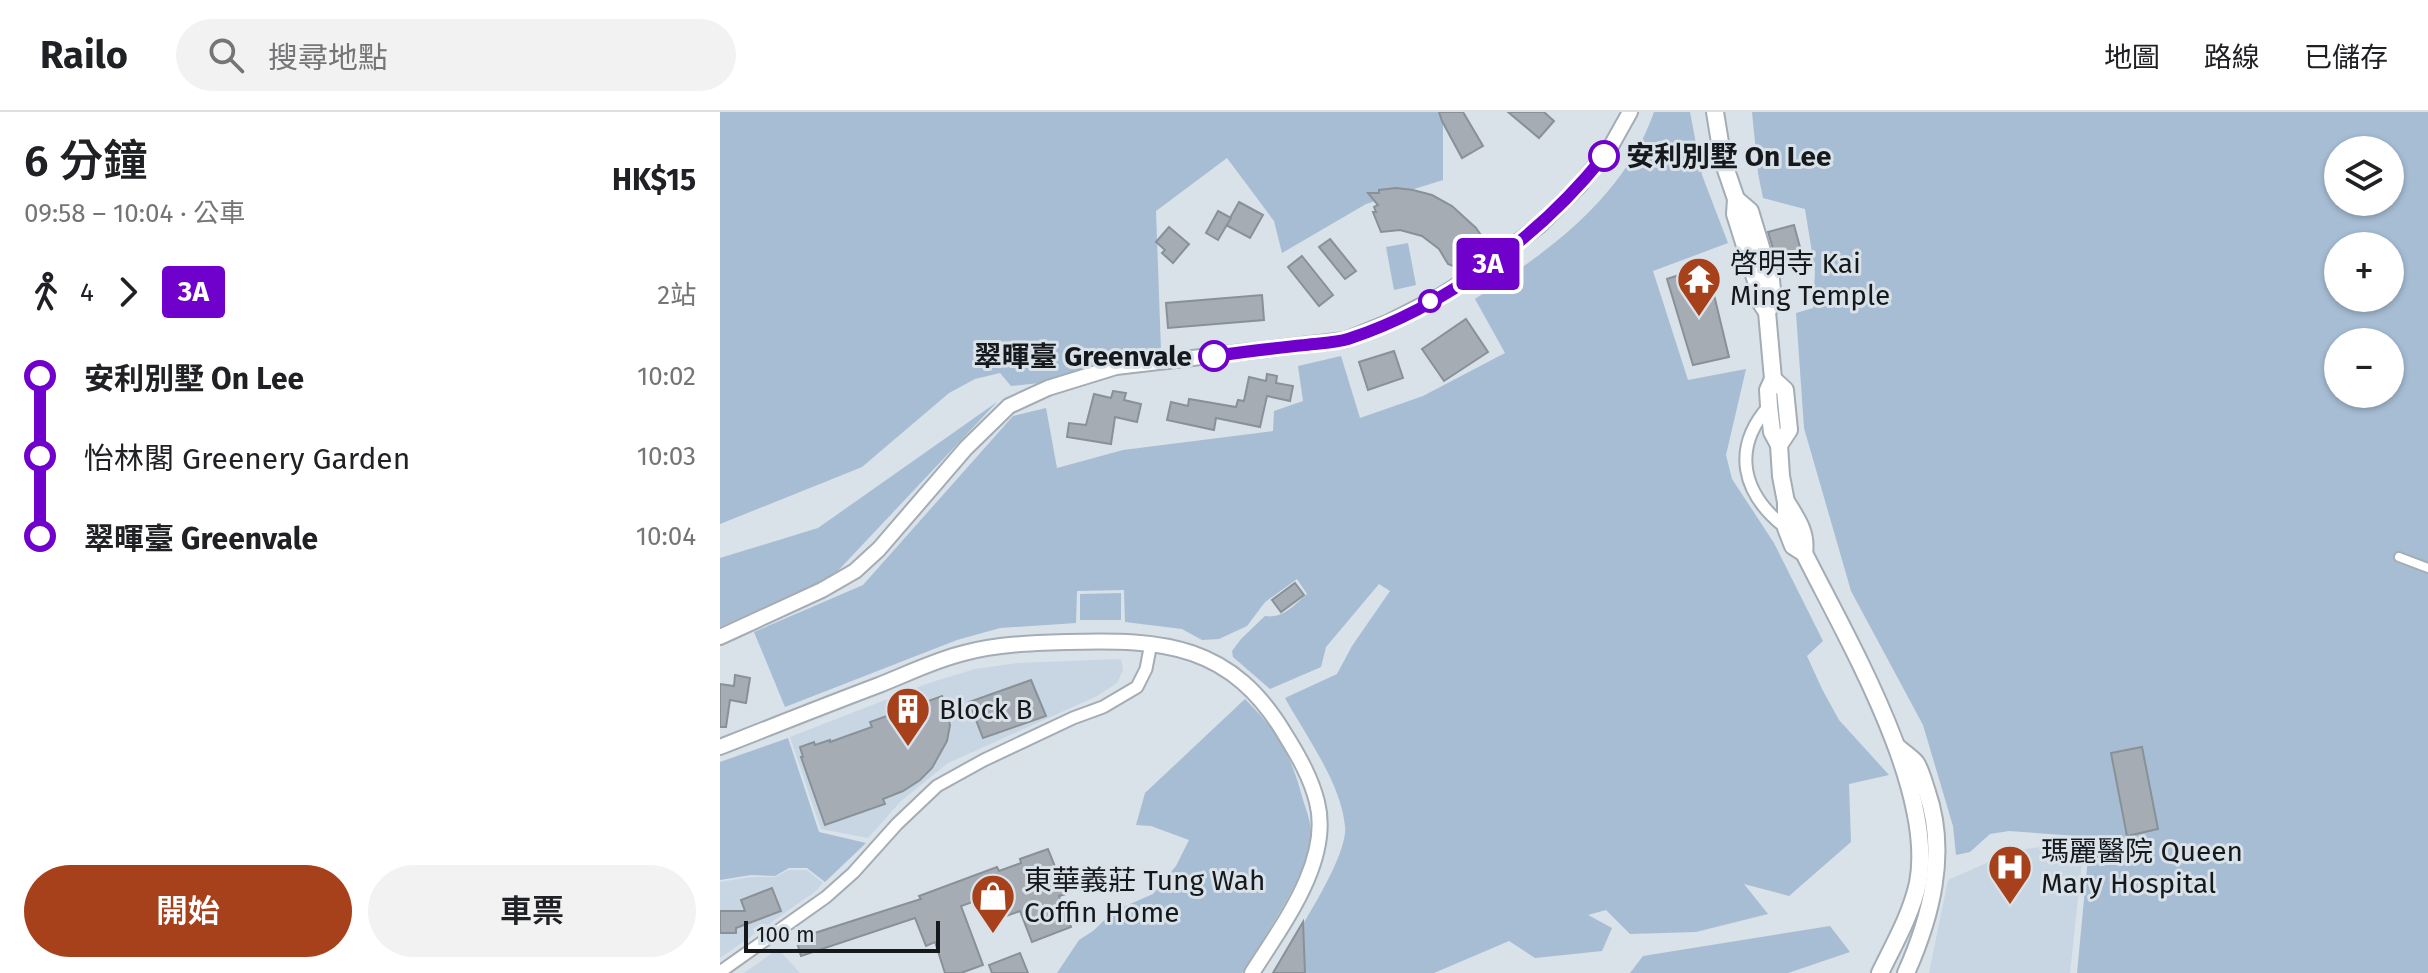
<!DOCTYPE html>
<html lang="zh-TW">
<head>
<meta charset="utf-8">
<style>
	body { margin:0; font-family:"Fira Sans","Noto Sans TC",sans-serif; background:#f2f2f2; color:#202124; height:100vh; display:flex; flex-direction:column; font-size:30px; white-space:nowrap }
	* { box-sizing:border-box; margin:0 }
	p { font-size:26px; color:#757577 }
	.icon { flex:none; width:44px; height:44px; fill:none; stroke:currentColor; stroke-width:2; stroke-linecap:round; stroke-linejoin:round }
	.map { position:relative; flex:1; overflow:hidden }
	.details { display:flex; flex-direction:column; background:#fff; width:720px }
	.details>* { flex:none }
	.badge { padding:0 16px; border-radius:6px; font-size:28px; line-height:52px }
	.controls { position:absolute; left:1604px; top:24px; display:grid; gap:16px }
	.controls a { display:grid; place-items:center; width:80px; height:80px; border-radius:50%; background:#fff; box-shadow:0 2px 6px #0004; font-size:40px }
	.scale { position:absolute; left:24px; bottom:20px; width:196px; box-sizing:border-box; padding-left:8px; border:4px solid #16191c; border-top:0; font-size:22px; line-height:28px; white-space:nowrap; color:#16191c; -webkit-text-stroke:6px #d9e1e9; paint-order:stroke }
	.map>.badge { position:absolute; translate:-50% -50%; box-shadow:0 0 0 4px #fff }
	.legs { display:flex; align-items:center; gap:12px; height:88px; padding:0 24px; font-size:26px }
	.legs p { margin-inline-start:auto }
	.head { display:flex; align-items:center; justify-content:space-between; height:136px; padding:0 24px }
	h1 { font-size:44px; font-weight:600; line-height:60px }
	.button { display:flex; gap:16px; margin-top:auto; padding:16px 24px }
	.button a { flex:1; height:92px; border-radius:48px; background:#a7411b; color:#fff; font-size:32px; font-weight:600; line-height:92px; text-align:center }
	.button a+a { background:#f2f2f2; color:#202124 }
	ul { padding:0 24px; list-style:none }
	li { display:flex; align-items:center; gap:28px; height:80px; font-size:30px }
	li i { display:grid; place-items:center; width:12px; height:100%; margin:0 10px; background:currentColor }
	li i::after { content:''; width:20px; height:20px; margin:-10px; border:6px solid; border-radius:50%; background:#fff }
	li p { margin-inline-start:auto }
	li:first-child i { background:linear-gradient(#0000 50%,currentColor 0) }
	li:last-child i { background:linear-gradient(currentColor 50%,#0000 0) }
	header { display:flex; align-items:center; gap:48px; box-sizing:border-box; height:112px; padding:0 40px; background:#fff; border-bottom:2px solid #e0e0e0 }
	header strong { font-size:38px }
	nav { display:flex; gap:44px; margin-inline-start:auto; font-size:28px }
	.search { width:560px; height:72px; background:#f2f2f2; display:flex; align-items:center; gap:20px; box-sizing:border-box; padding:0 28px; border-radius:44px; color:#757577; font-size:30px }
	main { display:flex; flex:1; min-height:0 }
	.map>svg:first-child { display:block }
	.built { fill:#c8d5e3 }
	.green { fill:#a6bdd4; fill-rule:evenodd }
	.building { fill:#a5acb4; stroke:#899198; stroke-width:2 }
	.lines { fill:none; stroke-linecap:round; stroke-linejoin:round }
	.pedestrian-casing { stroke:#a4acb4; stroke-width:12 }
	.minor-casing { stroke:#a4acb4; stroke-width:15 }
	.tertiary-casing { stroke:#a4acb4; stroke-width:18 }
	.secondary-casing { stroke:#a4acb4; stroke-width:18 }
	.primary-casing { stroke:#a4acb4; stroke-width:20 }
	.pedestrian { stroke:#fff; stroke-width:8 }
	.minor { stroke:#fff; stroke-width:11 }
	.tertiary { stroke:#fff; stroke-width:14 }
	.secondary { stroke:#fff; stroke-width:14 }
	.primary { stroke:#fff; stroke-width:16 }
	.line-1-casing { stroke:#fff; stroke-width:18 }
	.line-1 { stroke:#7000cc; stroke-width:12 }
	.stop-1-dot { fill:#fff; stroke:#7000cc; stroke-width:4 }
	.labels { text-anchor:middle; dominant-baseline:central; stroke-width:6; stroke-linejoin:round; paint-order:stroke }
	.stop-label { font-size:28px; font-weight:bold; fill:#16191c; stroke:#d9e1e9; text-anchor:start }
	.poi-label { font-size:28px; fill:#16191c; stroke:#d9e1e9; text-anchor:start }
</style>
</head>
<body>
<header>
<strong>Railo</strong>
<div class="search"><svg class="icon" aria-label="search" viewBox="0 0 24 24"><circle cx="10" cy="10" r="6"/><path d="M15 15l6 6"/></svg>搜尋地點</div>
<nav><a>地圖</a><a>路線</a><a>已儲存</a></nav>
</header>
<main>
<section class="details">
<div class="head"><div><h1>6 分鐘</h1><p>09:58 – 10:04 · 公車</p></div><b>HK$15</b></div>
<div class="legs"><svg class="icon" aria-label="walk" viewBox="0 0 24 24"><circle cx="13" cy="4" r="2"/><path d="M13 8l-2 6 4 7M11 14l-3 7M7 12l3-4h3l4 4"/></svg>4<svg class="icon" aria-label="forward" viewBox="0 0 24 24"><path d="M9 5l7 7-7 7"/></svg><b class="badge" style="background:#7000cc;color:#fff">3A</b><p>2站</p></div>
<ul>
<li><i style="color:#7000cc"></i><b>安利別墅 On Lee</b><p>10:02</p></li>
<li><i style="color:#7000cc"></i><span>怡林閣 Greenery Garden</span><p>10:03</p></li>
<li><i style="color:#7000cc"></i><b>翠暉臺 Greenvale</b><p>10:04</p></li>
</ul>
<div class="button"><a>開始</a><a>車票</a></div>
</section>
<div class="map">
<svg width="1708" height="861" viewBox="0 0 1708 861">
	<rect width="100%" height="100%" fill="#d9e1e9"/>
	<g class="built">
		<polygon points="401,547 403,558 397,571 377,584 228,651 181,689 148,726 101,717 70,625 209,571 255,557 298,551"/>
		<polygon points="1364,730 1350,861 1209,861 1228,768 1296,738"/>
		<polygon points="69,758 87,758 103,771 96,779 0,846 0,770 31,765 55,765"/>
		<polygon points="58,837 80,861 24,861"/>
	</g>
	<g class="green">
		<polygon points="0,0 723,0 723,68 646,92 562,141 554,109 507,46 436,99 441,239 395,245 320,271 291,274 280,261 255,267 229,281 142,355 0,412"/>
		<path d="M934,0H970L982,63L1008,131L933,159L968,268L1026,257L1006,343L1012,367L1054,431L1103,529L1087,544L1102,577L1119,608L1169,663L1129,672L1131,730L1069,784L1024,772L1048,802L976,820L910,822L886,798L868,803L892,816L882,839L815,846L789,829L714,861H552C571,831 629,746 625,714C621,671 586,624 565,586L617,562L632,534L670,479L659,472L606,535L601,555L550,577L513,545L512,539L521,527L545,504C563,507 574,493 587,482L577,467L545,490L527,514L499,527L482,528L462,517L405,510L404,478L357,479L356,511L280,516L237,528L65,595L34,520L143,473L293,304L326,296L337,356L403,338L553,319L554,299L583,289L578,254L621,244L640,306L703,284L785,241L755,187C828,140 904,86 934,0Z"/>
		<path d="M1032,0H1708V861H1357L1370,725L1289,719L1270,722L1250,740L1236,743L1233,714L1203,613L1131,479L1084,316L1076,201L1093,196L1095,159L1085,97L1043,86L1038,61ZM1618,38H1670V90H1618ZM1618,134H1670V186H1618ZM1618,230H1670V282H1618Z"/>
		<polygon points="688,131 696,173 674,178 666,135"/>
		<polygon points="277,290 113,464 0,515 0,446 98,416"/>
		<polygon points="401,481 401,508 360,508 360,482"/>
		<path d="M525,587C555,617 570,640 581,681C585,696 591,707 591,723C592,756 544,825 526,855L522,861H337L359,828L373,819L394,799L433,782L456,754L469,728L431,714L416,713L425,681Z"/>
		<polygon points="68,626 99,720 146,731 105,770 87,756 69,756 55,764 31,763 0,768 0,650"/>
		<polygon points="1110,814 1130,840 1068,861 910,861 923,844"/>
	</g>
	<g class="building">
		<polygon points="719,0 743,0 763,34 742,46 722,9"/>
		<polygon points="788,0 824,0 834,9 819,26"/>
		<polygon points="676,76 693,78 712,83 732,94 756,116 765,129 762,131 768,140 753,140 753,143 749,145 750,147 733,154 728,152 719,137 702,124 680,118 661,120 653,100 656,100 654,95 658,93 648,81 659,81 659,78"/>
		<polygon points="519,90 543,103 530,126 506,113"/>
		<polygon points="498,99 511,106 498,128 486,121"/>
		<polygon points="1074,113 1081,139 1074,141 1075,145 1057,150 1048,120"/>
		<polygon points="449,115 469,132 453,151 442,141 445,138 436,130"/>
		<polygon points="610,127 636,159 625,167 599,135"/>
		<polygon points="582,144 613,183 599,194 568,155"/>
		<polygon points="987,154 1009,245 973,253 947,167"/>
		<polygon points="542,183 544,208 448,216 446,191"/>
		<polygon points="746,207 768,240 724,269 702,237"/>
		<polygon points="674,239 683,266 648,278 639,250"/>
		<polygon points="547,262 557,264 556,271 573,274 570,289 547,284 540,315 496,306 494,318 447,308 451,290 468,294 469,287 516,295 518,288 524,289 529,265 546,269"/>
		<polygon points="393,279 406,281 404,288 421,292 417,310 395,305 391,332 347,325 349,311 366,313 374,282 391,286"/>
		<polygon points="575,471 584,483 561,500 552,488"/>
		<polygon points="15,563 30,566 26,591 10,588 6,615 0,615 0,572 14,574"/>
		<polygon points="311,568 326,604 263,626 249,590"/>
		<polygon points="222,584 230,613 227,629 212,656 200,668 183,679 163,687 165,692 105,713 81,645 83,645 80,635 94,630 95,633 110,628 110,630 152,615 150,610"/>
		<polygon points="1422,635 1438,717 1407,724 1391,641"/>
		<polygon points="328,737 346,782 339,784 351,815 312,830 300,799 278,807 269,784 241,794 263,853 241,861 225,861 215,830 206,834 195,806 81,844 76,827 201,787 199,784 277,755 279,759 301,751 300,747"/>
		<polygon points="52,776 61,799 16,816 16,821 0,821 0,799 25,799 21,788"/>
		<polygon points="583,810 585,861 553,861"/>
		<polygon points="300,841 308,861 272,861 269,853"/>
	</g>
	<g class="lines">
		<g class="pedestrian-casing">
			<polyline id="pedestrian" points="1679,445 1708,456"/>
		</g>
		<g class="minor-casing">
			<g id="minor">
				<path d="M1049,294C1011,337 1022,382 1066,416"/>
				<polyline points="0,860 106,785 133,761 177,712 217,674 264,648 353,606 383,595 417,575 426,557 431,531"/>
			</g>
		</g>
		<g class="tertiary-casing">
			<polyline id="tertiary" points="0,525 102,478 135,459 159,437 246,336 289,294 328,276 396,255 625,228 669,210 720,184 758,160 820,113 860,73 891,34 910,0"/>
		</g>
		<g class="secondary-casing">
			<path id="secondary" d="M0,635C53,614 106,593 159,573C187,562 215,548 244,541C277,532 313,531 347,530C444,527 512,532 566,624C579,645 591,666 597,690C612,749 562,813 532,861"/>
		</g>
		<g class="primary-casing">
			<g id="primary">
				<path d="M995,0L1003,49L1016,87L1015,102L1037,172L1039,188L1047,200L1053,267L1048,278L1049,294L1052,320L1059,333L1061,364L1066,390V416L1073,434L1084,441C1126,525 1216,677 1198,771C1191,803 1174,832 1160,861"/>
				<polyline points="1016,87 1030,99 1051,168 1053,188 1047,200"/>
				<polyline points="1053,267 1065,278 1069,318 1059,333"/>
				<path d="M1067,391C1077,407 1087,421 1084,441"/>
				<path d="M1177,635C1183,640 1191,645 1196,651C1201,659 1204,671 1207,680C1228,741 1211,805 1186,861"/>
			</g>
		</g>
		<use href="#pedestrian" class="pedestrian"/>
		<use href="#minor" class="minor"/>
		<use href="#tertiary" class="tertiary"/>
		<use href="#secondary" class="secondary"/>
		<use href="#primary" class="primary"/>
	</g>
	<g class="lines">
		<g class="line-1-casing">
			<path id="line-1" d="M494,244C524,240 555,236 585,233C599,231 615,231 628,227C724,196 821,123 884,44"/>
		</g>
		<use href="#line-1" class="line-1"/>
	</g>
	<defs>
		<g id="temple-pin" transform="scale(2.3)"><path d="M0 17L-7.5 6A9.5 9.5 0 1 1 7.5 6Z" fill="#a7411b" stroke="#d9e1e9"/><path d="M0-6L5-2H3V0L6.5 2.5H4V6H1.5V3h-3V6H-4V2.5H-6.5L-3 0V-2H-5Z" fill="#fff"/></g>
		<g id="building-pin" transform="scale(2.3)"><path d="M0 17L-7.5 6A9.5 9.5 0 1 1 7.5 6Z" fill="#a7411b" stroke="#d9e1e9"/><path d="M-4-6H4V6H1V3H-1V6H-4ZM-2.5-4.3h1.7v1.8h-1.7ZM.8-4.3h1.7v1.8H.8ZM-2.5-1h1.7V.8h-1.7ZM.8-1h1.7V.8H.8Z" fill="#fff"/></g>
		<g id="hospital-pin" transform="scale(2.3)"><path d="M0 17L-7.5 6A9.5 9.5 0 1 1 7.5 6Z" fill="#a7411b" stroke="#d9e1e9"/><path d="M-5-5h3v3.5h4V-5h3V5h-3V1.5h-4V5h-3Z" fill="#fff"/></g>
		<g id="shop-pin" transform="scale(2.3)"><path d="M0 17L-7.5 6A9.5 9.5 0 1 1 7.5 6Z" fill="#a7411b" stroke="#d9e1e9"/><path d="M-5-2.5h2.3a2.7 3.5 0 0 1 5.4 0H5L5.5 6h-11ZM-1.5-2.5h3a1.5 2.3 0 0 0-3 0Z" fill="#fff"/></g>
	</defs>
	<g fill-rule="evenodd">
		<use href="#temple-pin" x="979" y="167"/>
		<use href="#building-pin" x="188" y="597"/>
		<use href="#hospital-pin" x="1290" y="755"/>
		<use href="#shop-pin" x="273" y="784"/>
	</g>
	<g class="stop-1-dot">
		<circle cx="884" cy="44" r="14"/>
		<circle cx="710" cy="189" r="10"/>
		<circle cx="494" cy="244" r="14"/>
	</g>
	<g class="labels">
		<g class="stop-label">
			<text x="906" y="44">安利別墅 On Lee</text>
			<text x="472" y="244" text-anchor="end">翠暉臺 Greenvale</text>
		</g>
		<g class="poi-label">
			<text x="1010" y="151">啓明寺 Kai<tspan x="1010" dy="32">Ming Temple</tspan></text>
			<text x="219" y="597">Block B</text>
			<text x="1321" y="739">瑪麗醫院 Queen<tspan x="1321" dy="32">Mary Hospital</tspan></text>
			<text x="304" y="768">東華義莊 Tung Wah<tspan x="304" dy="32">Coffin Home</tspan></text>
		</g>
	</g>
</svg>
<div class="controls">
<a><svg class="icon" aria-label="layers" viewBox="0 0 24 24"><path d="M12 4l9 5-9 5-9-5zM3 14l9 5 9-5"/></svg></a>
<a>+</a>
<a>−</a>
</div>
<div class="scale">100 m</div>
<b class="badge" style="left:768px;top:152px;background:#7000cc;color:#fff">3A</b>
</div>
</main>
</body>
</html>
